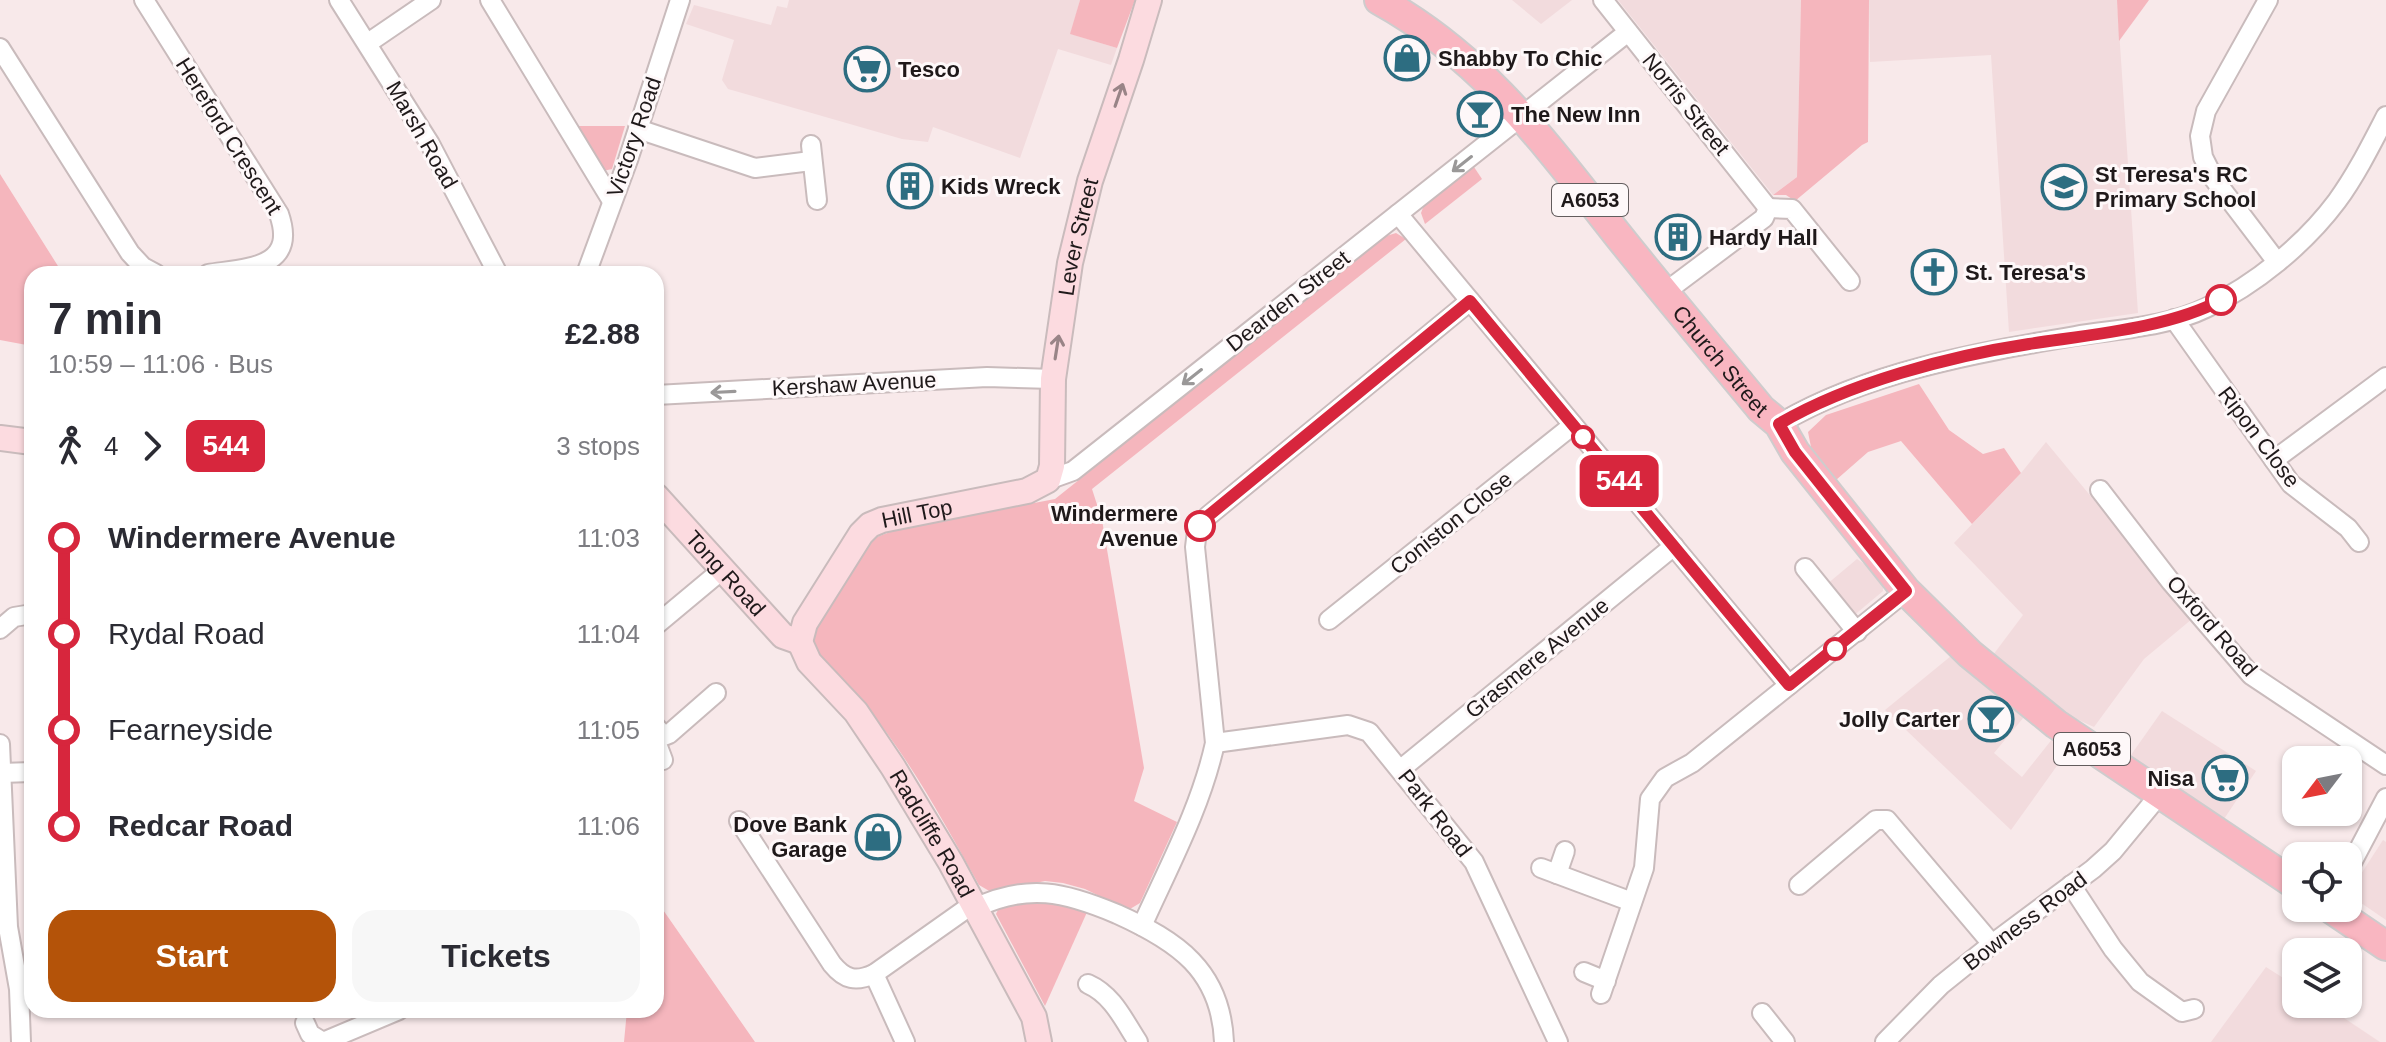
<!DOCTYPE html>
<html lang="en">
<head>
<meta charset="utf-8">
<style>
	body { margin:0; font-family:Arial,sans-serif; background:#f7f7f7; color:#2b2b33; height:100vh; display:flex; flex-direction:column; font-size:30px; white-space:nowrap }
	* { box-sizing:border-box; margin:0 }
	p { font-size:26px; color:#7c7c81 }
	.icon { flex:none; width:44px; height:44px; fill:none; stroke:currentColor; stroke-width:2; stroke-linecap:round; stroke-linejoin:round }
	.map { position:relative; flex:1; overflow:hidden }
	.drawer { position:absolute; left:24px; top:266px; width:640px; height:752px; display:flex; flex-direction:column; background:#fff; border-radius:24px; box-shadow:0 2px 6px #0004 }
	.drawer>* { flex:none }
	.badge { padding:0 16px; border-radius:12px; font-size:28px; line-height:52px }
	.needle { width:52px; rotate:238deg }
	.tools { position:absolute; left:2282px; top:746px; display:grid; gap:16px }
	.tools a { display:grid; place-items:center; width:80px; height:80px; border-radius:16px; background:#fff; box-shadow:0 2px 6px #0004; font-size:40px }
	.map>.badge { position:absolute; translate:-50% -50%; box-shadow:0 0 0 4px #fff }
	.legs { display:flex; align-items:center; gap:12px; height:88px; padding:0 24px; font-size:26px }
	.legs p { margin-inline-start:auto }
	.headline { display:flex; align-items:center; justify-content:space-between; height:136px; padding:0 24px }
	h1 { font-size:44px; font-weight:700; line-height:60px }
	.button { display:flex; gap:16px; margin-top:auto; padding:16px 24px }
	.button a { flex:1; height:92px; border-radius:24px; background:#b45309; color:#fff; font-size:32px; font-weight:700; line-height:92px; text-align:center }
	.button a+a { background:#f7f7f7; color:#2b2b33 }
	ul { padding:0 24px; list-style:none }
	li { display:flex; align-items:center; gap:28px; height:96px; font-size:30px }
	li i { display:grid; place-items:center; width:12px; height:100%; margin:0 10px; background:currentColor }
	li i::after { content:''; width:20px; height:20px; margin:-10px; border:6px solid; border-radius:50%; background:#fff }
	li p { margin-inline-start:auto }
	li:first-child i { background:linear-gradient(#0000 50%,currentColor 0) }
	li:last-child i { background:linear-gradient(currentColor 50%,#0000 0) }
	.map>svg:first-child { display:block }
	.built { fill:#f2dbdd }
	.green { fill:#f5b6bd }
	.lines { fill:none; stroke-linecap:round; stroke-linejoin:round }
	.street-casing { stroke:#c9bbbc; stroke-width:22 }
	.secondary-casing { stroke:#c9bbbc; stroke-width:28 }
	.primary-casing { stroke:#cecccd; stroke-width:32 }
	.street { stroke:#fff; stroke-width:18 }
	.secondary { stroke:#fcdbe0; stroke-width:24 }
	.primary { stroke:#f9b6c1; stroke-width:28 }
	.oneway { stroke:#998487 }
	.oneway2 { stroke:#9a9898 }
	.line-1-casing { stroke:#fff; stroke-width:18 }
	.line-1 { stroke:#d7263d; stroke-width:12 }
	.stop-1-dot { fill:#fff; stroke:#d7263d; stroke-width:4 }
	.labels { text-anchor:middle; dominant-baseline:central; stroke-width:6; stroke-linejoin:round; paint-order:stroke }
	.shield { fill:#fef8f9; stroke:#625c5d; stroke-width:2 }
	.shield-label { font-size:20px; font-weight:bold; fill:#1f191a }
	.poi-label { font-size:22px; font-weight:bold; fill:#1f191a; stroke:#fef8f9; text-anchor:start }
	.street-label { font-size:22px; fill:#1f191a; stroke:#fef8f9 }
	.stop-label { font-size:22px; font-weight:bold; fill:#1f191a; stroke:#fef8f9; text-anchor:end }
</style>
</head>
<body>
<div class="map">
<svg width="2386" height="1042" viewBox="0 0 2386 1042">
	<rect width="100%" height="100%" fill="#f8e9ea"/>
	<g class="built">
		<polygon points="789,0 1080,0 1071,34 1117,48 1111,65 1058,49 1020,158 933,127 928,142 902,139 728,89 722,80 734,40 686,24 694,5 771,25 777,6 787,8"/>
		<polygon points="1512,0 1572,0 1541,24"/>
		<polygon points="1618,0 1801,0 1797,177 1773,195"/>
		<polygon points="1869,0 2117,0 2138,313 2009,332 1991,55 1870,62"/>
		<polygon points="2046,442 2192,619 2144,659 2094,727 2063,713 1993,655 2023,615 1954,543 2021,473"/>
		<polygon points="1857,559 1867,566 1883,585 1883,591 1852,617 1826,585"/>
		<polygon points="1951,656 2024,717 1994,753 2022,777 2053,738 2069,749 2011,830 1885,710"/>
		<polygon points="2162,711 2256,771 2224,819 2143,767 2131,755"/>
		<polygon points="2383,840 2386,842 2386,920 2348,894"/>
		<polygon points="2266,967 2296,986 2296,1004 2323,1004 2380,1042 2211,1042"/>
	</g>
	<g class="green">
		<polygon points="1080,0 1135,0 1117,48 1070,34"/>
		<polygon points="1801,0 1869,0 1868,142 1862,145 1795,201 1786,195 1773,195 1797,177"/>
		<polygon points="2117,0 2149,0 2119,41"/>
		<polygon points="576,126 625,126 612,169 603,171"/>
		<polygon points="1474,167 1482,179 1425,224 1421,213 1424,205"/>
		<polygon points="0,174 63,274 32,274 32,346 0,340"/>
		<path d="M1396,233L1406,239L1092,489L1102,520L1144,768L1134,801L1177,822L1140,903L1130,909L1124,908L1085,889L1063,883L1045,881L991,892L979,885C945,824 910,759 865,705C850,688 813,661 813,639C812,618 855,565 868,545L877,537L898,529L1055,499L1383,237Z"/>
		<polygon points="1919,384 1949,430 1983,454 2004,448 2021,473 1972,524 1901,441 1868,452 1836,480 1812,452 1808,432 1826,415"/>
		<polygon points="1050,899 1088,910 1045,1006 996,914 1001,903"/>
		<polygon points="656,907 661,907 755,1042 624,1042 627,1010 656,1010"/>
	</g>
	<g class="lines">
		<g class="street-casing">
			<g id="street">
				<path d="M144,0L279,214C298,269 246,268 208,274"/>
				<polyline points="339,0 430,144 498,274"/>
				<polyline points="490,0 612,201"/>
				<polyline points="1603,0 1768,208"/>
				<polyline points="2268,0 2206,111 2200,136 2203,157 2214,179 2277,262"/>
				<polyline points="368,43 431,0"/>
				<polyline points="0,48 130,253 143,267 156,274"/>
				<polyline points="638,129 755,168 811,161"/>
				<polyline points="811,145 817,200"/>
				<polyline points="1768,208 1792,209 1850,281"/>
				<polyline points="1398,214 1789,685"/>
				<polyline points="586,274 628,160 680,0"/>
				<polyline points="1664,293 1764,218 1768,208"/>
				<polyline points="2174,319 2291,484 2348,528 2359,542"/>
				<polyline points="656,395 987,377 1053,379"/>
				<path d="M1779,424C1866,372 1976,353 2075,336C2118,329 2167,327 2206,308C2255,285 2305,244 2337,201C2356,175 2371,145 2386,116"/>
				<polyline points="2274,460 2386,377"/>
				<polyline points="1048,480 1073,471 1092,456 1628,32"/>
				<polyline points="2100,490 2171,582 2251,675 2386,765"/>
				<polyline points="1805,568 1857,632"/>
				<polyline points="1329,620 1573,425"/>
				<polyline points="656,625 722,570"/>
				<polyline points="0,629 14,617 32,614"/>
				<polyline points="656,727 664,736 669,734 716,693"/>
				<polyline points="660,733 657,744 663,760"/>
				<polyline points="1215,743 1348,725 1369,732 1474,862 1558,1042"/>
				<polyline points="0,744 8,927 19,989 21,1042"/>
				<polyline points="1401,769 1674,546"/>
				<polyline points="1,773 32,772"/>
				<path d="M739,821L832,964C845,980 856,982 874,974L973,904"/>
				<polyline points="1541,868 1632,902"/>
				<polyline points="2348,870 2386,798"/>
				<polyline points="1557,874 1565,851"/>
				<polyline points="1799,885 1876,820 1887,820 1992,944"/>
				<polyline points="2071,885 2113,949 2140,982 2182,1012 2194,1009"/>
				<path d="M975,908C1028,883 1065,892 1117,914C1177,941 1221,970 1224,1042"/>
				<path d="M1142,926C1169,866 1201,807 1215,743L1195,547L1197,531L1208,516L1470,301"/>
				<polyline points="1584,972 1606,981"/>
				<polyline points="874,974 905,1042"/>
				<path d="M1088,984C1113,995 1124,1021 1138,1042"/>
				<polyline points="1601,994 1644,868 1650,799 1665,778 1692,763 1906,591"/>
				<polyline points="1762,1013 1785,1042"/>
				<polyline points="305,1023 310,1034 323,1042 399,1010"/>
				<polyline points="1885,1042 1941,985 1992,944 2093,869 2113,851 2160,794"/>
			</g>
		</g>
		<g class="secondary-casing">
			<g id="secondary">
				<polyline points="0,438 32,442"/>
				<path id="s1" d="M656,496L783,636L800,642"/>
				<path id="s2" d="M800,642L805,623L861,534L870,525L882,520L1027,491L1048,480L1052,466L1053,379L1070,263L1090,181L1131,60L1149,0"/>
				<path id="s3" d="M800,642L809,662L856,712L893,767L951,863L1034,1017L1039,1042"/>
			</g>
		</g>
		<g class="primary-casing">
			<g id="primary">
				<path id="s4" d="M1379,0C1484,58 1545,143 1617,234C1664,293 1713,351 1761,409L1779,424L1795,452L1906,591L1970,654L2056,724L2296,885"/>
				<polyline points="2330,908 2386,946"/>
			</g>
		</g>
		<use href="#street" class="street"/>
		<use href="#secondary" class="secondary"/>
		<use href="#primary" class="primary"/>
	</g>
	<defs><path id="oneway-shaft" d="M-6 0H5M1.5-3L5.5 0L1.5 3" fill="none" stroke-width="1.6" stroke-linecap="round" stroke-linejoin="round" transform="scale(2)"/></defs>
	<g class="oneway">
		<use href="#oneway-shaft" transform="translate(1119 95) rotate(-71)"/>
		<use href="#oneway-shaft" transform="translate(1057 347) rotate(-81)"/>
	</g>
	<g class="oneway2">
		<use href="#oneway-shaft" transform="translate(1462 164) rotate(142)"/>
		<use href="#oneway-shaft" transform="translate(1192 377) rotate(142)"/>
		<use href="#oneway-shaft" transform="translate(723 392) rotate(177)"/>
	</g>
	<g class="lines">
		<g class="line-1-casing">
			<path id="line-1" d="M1200,526L1208,516L1470,301L1789,685L1906,591L1795,452L1779,424C1848,383 1950,356 2029,344C2087,335 2170,328 2221,300"/>
		</g>
		<use href="#line-1" class="line-1"/>
	</g>
	<defs>
		<g id="shop-ring" transform="scale(2.3)"><circle r="9.5" fill="#fef8f9" stroke="#2d6d81" stroke-width="1.5"/><path d="M-5-2.5h2.3a2.7 3.5 0 0 1 5.4 0H5L5.5 6h-11ZM-1.5-2.5h3a1.5 2.3 0 0 0-3 0Z" fill="#2d6d81"/></g>
		<g id="supermarket-ring" transform="scale(2.3)"><circle r="9.5" fill="#fef8f9" stroke="#2d6d81" stroke-width="1.5"/><path d="M-6-5.5h2.5l.6 2H6L4.5 2H-2.5L-4.4-4H-6ZM-1.5 3.2a1.3 1.3 0 1 0 .1 0ZM3 3.2a1.3 1.3 0 1 0 .1 0Z" fill="#2d6d81"/></g>
		<g id="bar-ring" transform="scale(2.3)"><circle r="9.5" fill="#fef8f9" stroke="#2d6d81" stroke-width="1.5"/><path d="M-6-5H6L.8 .8V4.5H3.5V6h-7V4.5H-.8V.8Z" fill="#2d6d81"/></g>
		<g id="building-ring" transform="scale(2.3)"><circle r="9.5" fill="#fef8f9" stroke="#2d6d81" stroke-width="1.5"/><path d="M-4-6H4V6H1V3H-1V6H-4ZM-2.5-4.3h1.7v1.8h-1.7ZM.8-4.3h1.7v1.8H.8ZM-2.5-1h1.7V.8h-1.7ZM.8-1h1.7V.8H.8Z" fill="#2d6d81"/></g>
		<g id="school-ring" transform="scale(2.3)"><circle r="9.5" fill="#fef8f9" stroke="#2d6d81" stroke-width="1.5"/><path d="M0-5L7-2L0 1L-7-2ZM-4 1L0 2.5L4 1V4Q0 6-4 4Z" fill="#2d6d81"/></g>
		<g id="church-ring" transform="scale(2.3)"><circle r="9.5" fill="#fef8f9" stroke="#2d6d81" stroke-width="1.5"/><path d="M-1.2-6h2.4v3.5h3.3v2.4h-3.3V6h-2.4V-.1h-3.3v-2.4h3.3Z" fill="#2d6d81"/></g>
	</defs>
	<g fill-rule="evenodd">
		<use href="#shop-ring" x="1407" y="58"/>
		<use href="#supermarket-ring" x="867" y="69"/>
		<use href="#bar-ring" x="1480" y="114"/>
		<use href="#building-ring" x="910" y="186"/>
		<use href="#school-ring" x="2064" y="187"/>
		<use href="#building-ring" x="1678" y="237"/>
		<use href="#church-ring" x="1934" y="272"/>
		<use href="#bar-ring" x="1991" y="719"/>
		<use href="#supermarket-ring" x="2225" y="778"/>
		<use href="#shop-ring" x="878" y="837"/>
	</g>
	<g class="stop-1-dot">
		<circle cx="2221" cy="300" r="14"/>
		<circle cx="1583" cy="437" r="10"/>
		<circle cx="1200" cy="526" r="14"/>
		<circle cx="1835" cy="649" r="10"/>
	</g>
	<g class="labels">
		<g class="shield">
			<rect x="1552" y="184" width="76" height="32" rx="6"/>
			<rect x="2054" y="733" width="76" height="32" rx="6"/>
		</g>
		<g class="shield-label">
			<text x="1590" y="200">A6053</text>
			<text x="2092" y="749">A6053</text>
		</g>
		<g class="poi-label">
			<text x="1438" y="58">Shabby To Chic</text>
			<text x="898" y="69">Tesco</text>
			<text x="1511" y="114">The New Inn</text>
			<text x="2095" y="174">St Teresa's RC<tspan x="2095" dy="25">Primary School</tspan></text>
			<text x="941" y="186">Kids Wreck</text>
			<text x="1709" y="237">Hardy Hall</text>
			<text x="1965" y="272">St. Teresa's</text>
			<text x="1960" y="719" text-anchor="end">Jolly Carter</text>
			<text x="2194" y="778" text-anchor="end">Nisa</text>
			<text x="847" y="824" text-anchor="end">Dove Bank<tspan x="847" dy="25">Garage</tspan></text>
		</g>
		<g class="street-label">
			<text transform="translate(1686 104) rotate(51)">Norris Street</text>
			<text transform="translate(422 135) rotate(60)">Marsh Road</text>
			<text transform="translate(229 136) rotate(58)">Hereford Crescent</text>
			<text transform="translate(634 137) rotate(-71)">Victory Road</text>
			<text stroke="none"><textPath href="#s2" startOffset="568">Lever Street</textPath></text>
			<text transform="translate(1288 301) rotate(-38)">Dearden Street</text>
			<text stroke="none"><textPath href="#s4" startOffset="500">Church Street</textPath></text>
			<text transform="translate(854 384) rotate(-3)">Kershaw Avenue</text>
			<text transform="translate(2259 437) rotate(53)">Ripon Close</text>
			<text stroke="none"><textPath href="#s2" startOffset="186">Hill Top</textPath></text>
			<text transform="translate(1451 523) rotate(-39)">Coniston Close</text>
			<text stroke="none"><textPath href="#s1" startOffset="104">Tong Road</textPath></text>
			<text transform="translate(2212 626) rotate(49)">Oxford Road</text>
			<text transform="translate(1537 658) rotate(-39)">Grasmere Avenue</text>
			<text transform="translate(1435 813) rotate(52)">Park Road</text>
			<text stroke="none"><textPath href="#s3" startOffset="234">Radcliffe Road</textPath></text>
			<text transform="translate(2025 921) rotate(-37)">Bowness Road</text>
		</g>
		<g class="stop-label">
			<text x="1178" y="513">Windermere<tspan x="1178" dy="25">Avenue</tspan></text>
		</g>
	</g>
</svg>
<div class="tools">
<a><svg class="needle" viewBox="-14 -14 28 28"><path d="M0-13l5 13h-10z" fill="#e53935"/><path d="M0 13l5-13h-10z" fill="#7c7c81"/></svg></a>
<a><svg class="icon" aria-label="locate" viewBox="0 0 24 24"><circle cx="12" cy="12" r="6"/><path d="M12 2v4M12 18v4M2 12h4M18 12h4"/></svg></a>
<a><svg class="icon" aria-label="layers" viewBox="0 0 24 24"><path d="M12 4l9 5-9 5-9-5zM3 14l9 5 9-5"/></svg></a>
</div>
<b class="badge" style="left:1619px;top:481px;background:#d7263d;color:#fff">544</b>
<section class="drawer">
<div class="headline"><div><h1>7 min</h1><p>10:59 – 11:06 · Bus</p></div><b>£2.88</b></div>
<div class="legs"><svg class="icon" aria-label="walk" viewBox="0 0 24 24"><circle cx="13" cy="4" r="2"/><path d="M13 8l-2 6 4 7M11 14l-3 7M7 12l3-4h3l4 4"/></svg>4<svg class="icon" aria-label="forward" viewBox="0 0 24 24"><path d="M9 5l7 7-7 7"/></svg><b class="badge" style="background:#d7263d;color:#fff">544</b><p>3 stops</p></div>
<ul>
<li><i style="color:#d7263d"></i><b>Windermere Avenue</b><p>11:03</p></li>
<li><i style="color:#d7263d"></i><span>Rydal Road</span><p>11:04</p></li>
<li><i style="color:#d7263d"></i><span>Fearneyside</span><p>11:05</p></li>
<li><i style="color:#d7263d"></i><b>Redcar Road</b><p>11:06</p></li>
</ul>
<div class="button"><a>Start</a><a>Tickets</a></div>
</section>
</div>
</body>
</html>
